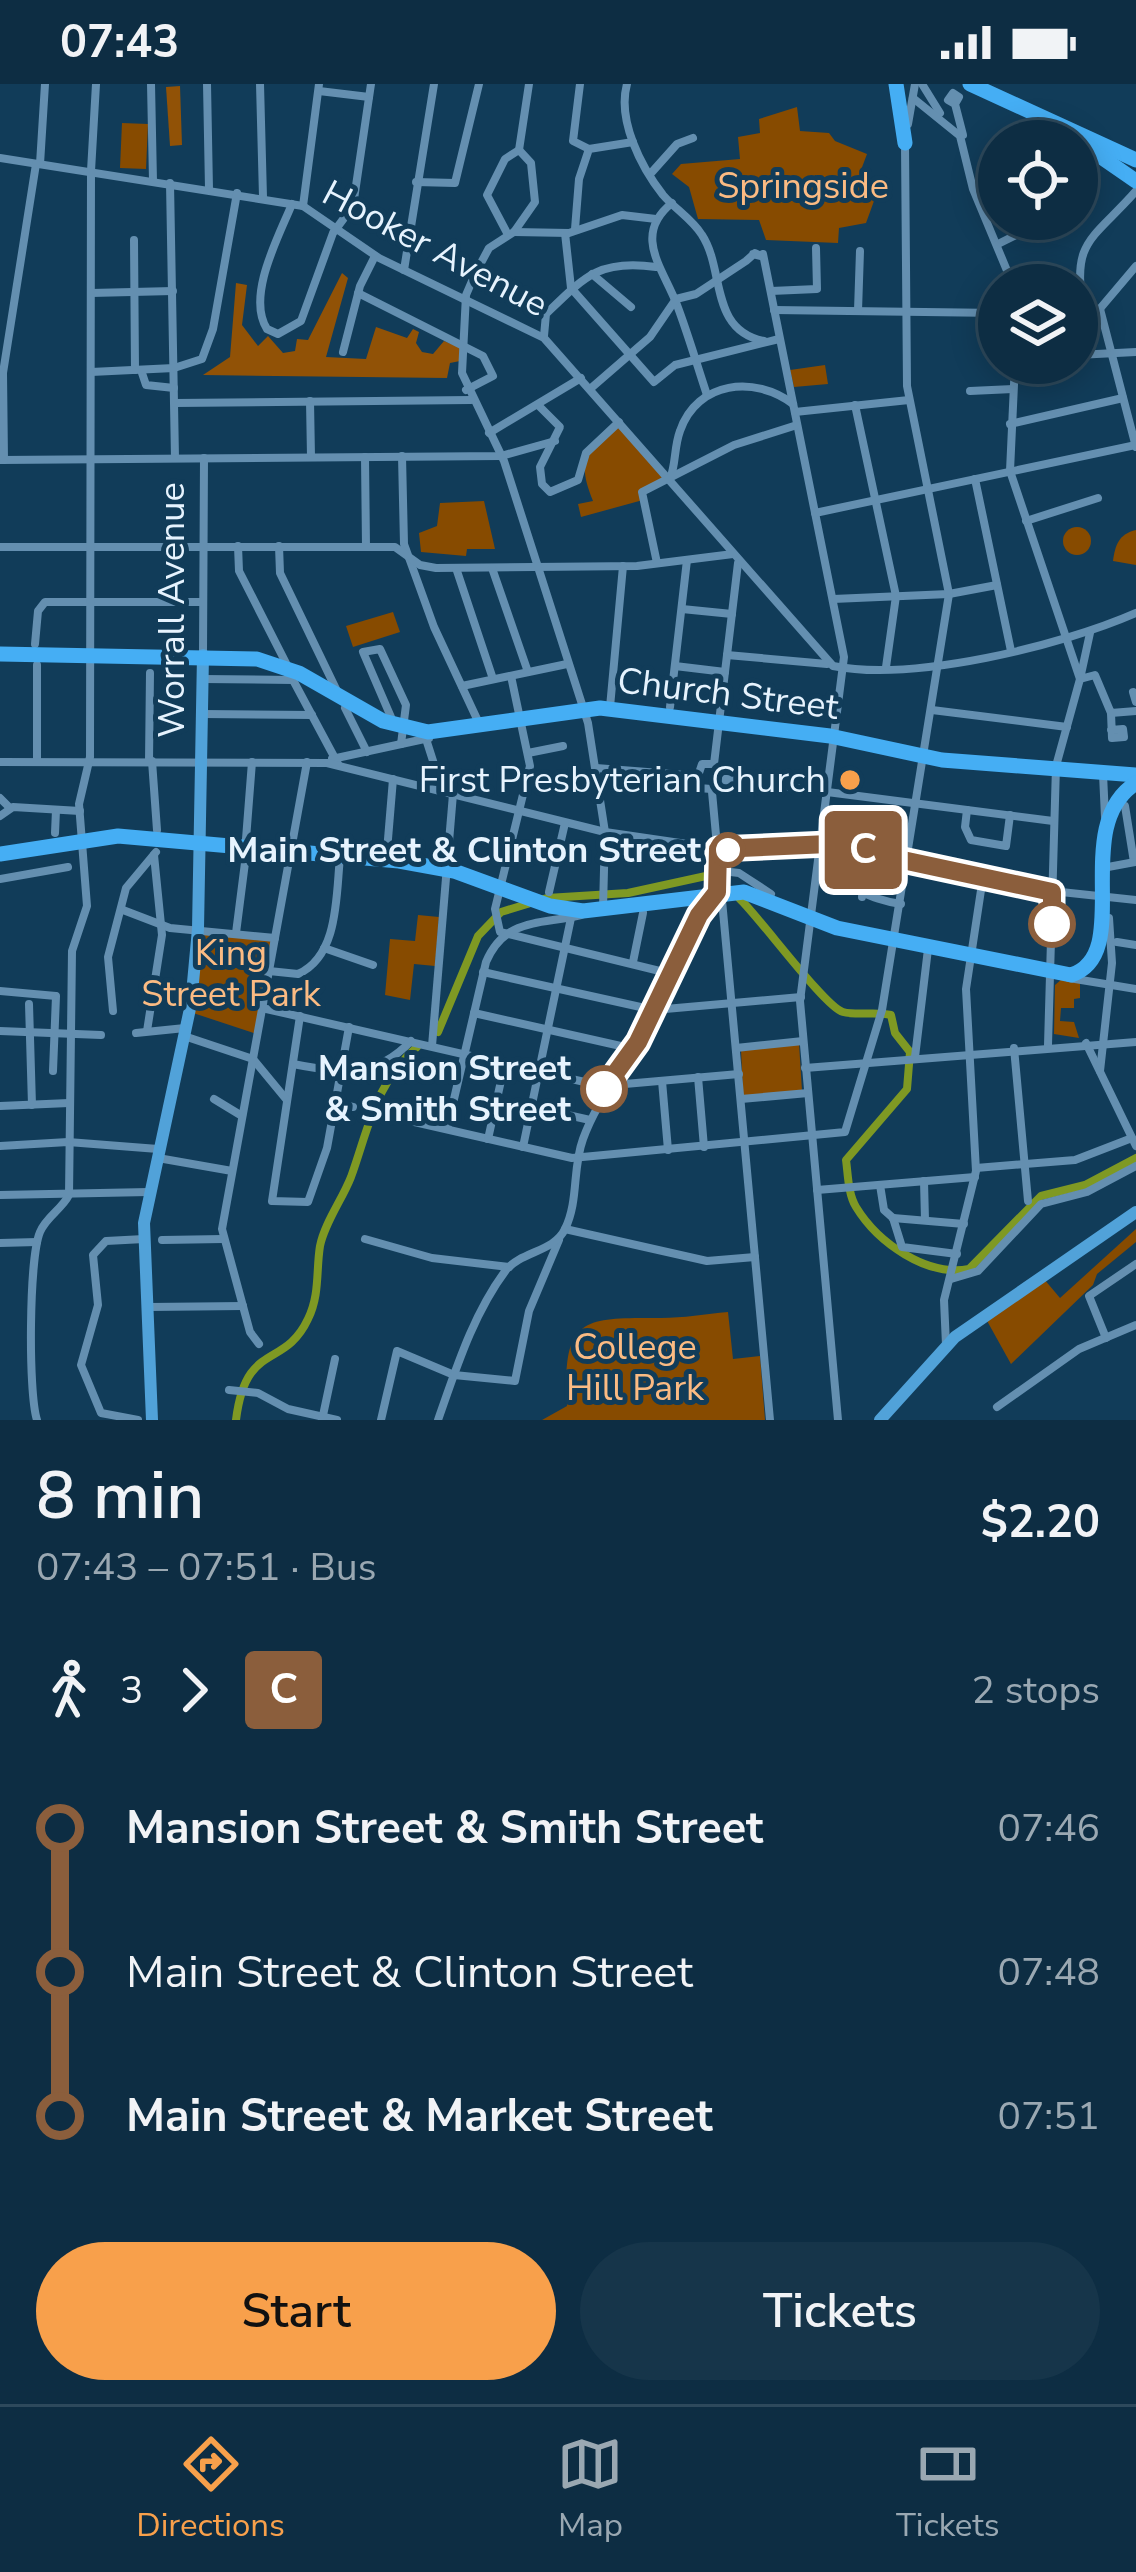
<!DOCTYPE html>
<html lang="en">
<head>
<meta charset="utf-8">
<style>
	body { margin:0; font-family:"Nunito Sans",sans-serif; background:#16354a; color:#f1f3f6; height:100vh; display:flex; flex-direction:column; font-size:45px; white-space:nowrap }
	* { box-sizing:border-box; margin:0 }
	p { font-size:39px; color:#9aa8b2 }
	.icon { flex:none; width:66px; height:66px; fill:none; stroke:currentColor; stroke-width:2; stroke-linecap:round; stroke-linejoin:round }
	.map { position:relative; height:1336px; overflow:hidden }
	.drawer { display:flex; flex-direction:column; background:#0d2d43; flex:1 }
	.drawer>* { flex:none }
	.badge { padding:0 24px; border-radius:9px; font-size:42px; line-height:78px }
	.fabs { position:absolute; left:978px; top:36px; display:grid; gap:24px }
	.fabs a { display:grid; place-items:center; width:120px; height:120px; border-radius:50%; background:#0d2d43; box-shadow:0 6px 30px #0003,0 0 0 3px #2d495c; font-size:60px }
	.map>.badge { position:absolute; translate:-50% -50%; box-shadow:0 0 0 6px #fff }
	.legs { display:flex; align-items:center; gap:18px; height:132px; padding:0 36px; font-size:39px }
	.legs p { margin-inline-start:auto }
	.head { display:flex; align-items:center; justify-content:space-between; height:204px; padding:0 36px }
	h1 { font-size:66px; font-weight:600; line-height:90px }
	.primary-button { display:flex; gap:24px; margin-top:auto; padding:24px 36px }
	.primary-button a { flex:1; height:138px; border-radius:72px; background:#f8a04b; color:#111; font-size:48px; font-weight:600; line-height:138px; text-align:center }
	.primary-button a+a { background:#16354a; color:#f1f3f6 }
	ul { padding:0 36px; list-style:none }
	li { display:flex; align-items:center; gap:42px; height:144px; font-size:45px }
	li i { display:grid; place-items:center; width:18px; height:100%; margin:0 15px; background:currentColor }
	li i::after { content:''; width:30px; height:30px; margin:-15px; border:9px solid; border-radius:50%; background:#0d2d43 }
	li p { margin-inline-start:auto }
	li:first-child i { background:linear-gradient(#0000 50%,currentColor 0) }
	li:last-child i { background:linear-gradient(currentColor 50%,#0000 0) }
	.status { display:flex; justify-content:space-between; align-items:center; height:84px; padding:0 60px; background:#0d2d43; direction:ltr }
	.status svg { height:33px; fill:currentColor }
	.menu { display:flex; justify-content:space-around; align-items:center; height:168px; border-top:3px solid #2d495c; background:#0d2d43; font-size:33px; color:#9aa8b2 }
	.menu a { display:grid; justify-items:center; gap:6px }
	.menu .selected { color:#f8a04b }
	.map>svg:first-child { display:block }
	.green { fill:#874b00 }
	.forest { fill:#915206 }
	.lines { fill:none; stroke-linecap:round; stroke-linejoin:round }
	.river { stroke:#7f9923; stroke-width:8 }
	.minor { stroke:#648fb0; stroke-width:8 }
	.major { stroke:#51a2d9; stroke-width:12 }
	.highway { stroke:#45aef4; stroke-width:15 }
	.line-1-casing { stroke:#fff; stroke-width:27 }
	.line-1 { stroke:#8b5e3c; stroke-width:18 }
	.poi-dot { fill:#f8a04b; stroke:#113c59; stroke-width:4.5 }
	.stop-1-dot { fill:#fff; stroke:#8b5e3c; stroke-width:6 }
	.labels { text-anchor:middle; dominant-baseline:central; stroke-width:10; stroke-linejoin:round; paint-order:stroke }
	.park-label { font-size:36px; fill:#fbbb83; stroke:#113c59 }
	.street-label { font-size:36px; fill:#e6f3fe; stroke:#113c59 }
	.poi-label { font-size:36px; fill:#e6f3fe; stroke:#113c59; text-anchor:end }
	.stop-label { font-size:36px; font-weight:bold; fill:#e6f3fe; stroke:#113c59; text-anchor:end }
</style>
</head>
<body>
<div class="status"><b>07:43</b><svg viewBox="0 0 49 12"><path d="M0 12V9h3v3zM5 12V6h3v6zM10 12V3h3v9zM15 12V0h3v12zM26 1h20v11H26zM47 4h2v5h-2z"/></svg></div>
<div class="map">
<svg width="1136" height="1336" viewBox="0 0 1136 1336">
	<rect width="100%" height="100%" fill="#113c59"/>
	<g class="green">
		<polygon points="797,23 800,47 829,49 835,57 867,70 861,86 874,117 866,139 839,144 838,159 766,156 759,136 698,135 689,103 672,90 681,80 740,75 738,53 760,49 759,35"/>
		<polygon points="122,39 148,40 146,85 120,84"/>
		<polygon points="825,281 828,300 794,303 790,286"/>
		<path d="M619,338L669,397L644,407L643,416L581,433L578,420L593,417C575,373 588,369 619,338Z"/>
		<polygon points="484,417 495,465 467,465 466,472 421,468 419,449 437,442 440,419"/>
		<circle cx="1077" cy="457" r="14"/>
		<path d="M1136,446V481L1113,477C1115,461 1119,450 1136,446Z"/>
		<polygon points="393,528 400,548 353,563 346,542"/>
		<polygon points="418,831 439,833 435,882 414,880 410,916 385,911 390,855 415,857"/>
		<polygon points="198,845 275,854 257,950 190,928"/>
		<polygon points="1062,895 1080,899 1080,914 1074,915 1074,924 1061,924 1060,937 1074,938 1079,954 1054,950 1055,901"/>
		<polygon points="799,959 802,1007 743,1012 741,965"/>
		<polygon points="1136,1145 1136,1158 1097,1190 1093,1201 1011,1280 986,1235 1044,1195 1060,1214"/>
		<path d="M728,1228L733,1275L760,1272L765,1336H542L567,1322C562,1232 583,1234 661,1234C683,1234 706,1230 728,1228Z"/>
	</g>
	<g class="forest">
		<polygon points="180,2 182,61 170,62 166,3"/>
		<polygon points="342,189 348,194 326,273 366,275 376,243 407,254 413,245 419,248 416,259 422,268 433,270 444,257 461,264 460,277 450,279 447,294 203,291 230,273 236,199 247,201 242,241 258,262 268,252 283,269 295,267 297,255 308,256"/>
	</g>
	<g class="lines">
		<g class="river">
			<path d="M739,814C761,835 825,923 843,928C858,932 875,927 891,931L895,949L910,968L907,1005L846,1076C848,1090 848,1110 856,1123C878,1159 927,1193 969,1185L1041,1112L1085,1101L1136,1074"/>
			<polyline points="438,948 478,852 501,828 547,814 628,809 715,790"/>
			<path d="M236,1336C246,1256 284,1286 308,1235C320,1211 316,1186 320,1162C325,1138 342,1116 351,1093C369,1043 375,999 417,963"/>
		</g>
		<g class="minor">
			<polyline points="151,0 153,97"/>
			<polyline points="207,0 209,105"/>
			<polyline points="260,0 263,113"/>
			<polyline points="580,0 573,57 589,65"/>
			<path d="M627,0C617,36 641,83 663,111C675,125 692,135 702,151C725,186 709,246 764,257"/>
			<polyline points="922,0 940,29"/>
			<polyline points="319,7 369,13"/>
			<polyline points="913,14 960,52 973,105 1013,201"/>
			<polyline points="955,20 959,13 953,9 948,16 955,20 963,51"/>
			<polyline points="908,40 915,0"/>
			<polyline points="519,66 529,0"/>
			<path d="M0,74L303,122L379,174L544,254L833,582C913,598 1061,562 1136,529"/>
			<polyline points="40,80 45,0"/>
			<polyline points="652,88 677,60 693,54"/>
			<polyline points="416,98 455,99 479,0"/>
			<polyline points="170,99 175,374"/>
			<path d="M672,119C632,151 663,184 677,221C688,250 697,281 707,311"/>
			<path d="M292,120C279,152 246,212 267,245L278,250L301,237L333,149L353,122L371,0"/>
			<polyline points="303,122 319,0"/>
			<polyline points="575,145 579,95 589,65 633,58"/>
			<polyline points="514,148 569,149 622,131 656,135"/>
			<polyline points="507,149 487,111 505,75 519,66 531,79 535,118 514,148 489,164 475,190 466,211 462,289 504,377 588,639 605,748 603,824"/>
			<polyline points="565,149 571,204 654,298 675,281 779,255"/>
			<polyline points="134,156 135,286"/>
			<polyline points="998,160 1038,140"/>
			<polyline points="763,170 844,573 800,917 838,1336"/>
			<polyline points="404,186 434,0"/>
			<polyline points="592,190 631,223"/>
			<polyline points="771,207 817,205 816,164"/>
			<polyline points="91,209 173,207"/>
			<polyline points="358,209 483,272 493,292 466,306"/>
			<polyline points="1100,225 1136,363"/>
			<polyline points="774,226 999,229"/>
			<polyline points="858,227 860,167"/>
			<path d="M1084,228C1070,156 1093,156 1136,107"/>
			<polyline points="1077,229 1098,227 1136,182"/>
			<path d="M544,252L546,230C585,192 600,175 656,183"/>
			<polyline points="343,268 360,202 375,172"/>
			<polyline points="1077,271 1136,268"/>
			<polyline points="1015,279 1010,387 1080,595 1056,682 1048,961"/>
			<polyline points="141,286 146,301 174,304"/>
			<polyline points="91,288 174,284 202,275 213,245 237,109"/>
			<polyline points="590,305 650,253 676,215 696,210 746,177 755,169 761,172 753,170"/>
			<polyline points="970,307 1013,305"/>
			<polyline points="310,317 311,373"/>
			<polyline points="175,319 471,316"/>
			<polyline points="538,321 560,343 540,383 542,400 550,408 578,396 586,369 619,338"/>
			<polyline points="855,321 896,512 886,583"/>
			<polyline points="795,328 909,316"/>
			<polyline points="1010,340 1123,314"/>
			<polyline points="489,349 581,294"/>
			<polyline points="402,372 404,460 434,543 477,635 476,643"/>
			<polyline points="365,373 366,463"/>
			<polyline points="0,376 501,372 555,357"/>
			<polyline points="4,376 3,289 36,80"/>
			<path d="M670,395C676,380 674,363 680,347C697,297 755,291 793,320"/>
			<polyline points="975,395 1011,567"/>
			<polyline points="815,429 1136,361"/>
			<polyline points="1026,437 1098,414"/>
			<polyline points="238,462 239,487 287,581"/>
			<polyline points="279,462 280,489 337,607"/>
			<polyline points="0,463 395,463 420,481 436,484 637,482 733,470"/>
			<polyline points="657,479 642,408 734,361 797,341"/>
			<polyline points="456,484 493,595"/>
			<polyline points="492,484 528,588"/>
			<polyline points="833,515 949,510 997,501"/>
			<polyline points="682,525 732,530"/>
			<polyline points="1090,549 1080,595 1095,591 1111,629 1136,627"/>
			<polyline points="35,560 38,527 45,518 203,518"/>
			<polyline points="203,570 204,374"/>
			<polyline points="727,571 827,580"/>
			<polyline points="675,582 725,588"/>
			<polyline points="511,592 530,682 495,825 500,848 672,890"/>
			<polyline points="202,595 293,596 338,680"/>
			<polyline points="462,602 567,580"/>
			<polyline points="1133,608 1136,618"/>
			<polyline points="610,623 623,482"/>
			<polyline points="670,623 687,476"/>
			<polyline points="345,624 367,668"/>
			<polyline points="932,626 1067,643"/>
			<polyline points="1111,629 1112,654 1124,653 1123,645 1111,646"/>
			<polyline points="202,630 312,631"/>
			<polyline points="394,640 363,568 380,565 406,621 401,660"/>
			<polyline points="426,655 443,708"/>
			<polyline points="528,669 563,662"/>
			<polyline points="332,675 429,654"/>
			<polyline points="37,677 37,581"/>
			<polyline points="149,677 150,589"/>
			<polyline points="152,677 157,746"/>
			<polyline points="0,678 327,679 605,748 728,766 824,760 1033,805 1136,816"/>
			<polyline points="714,680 738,479"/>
			<polyline points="596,684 698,692"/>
			<polyline points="1103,690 1105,733"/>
			<polyline points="698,692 699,704 723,706 726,695"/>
			<polyline points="698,692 702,680 714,680"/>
			<polyline points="726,695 1053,737"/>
			<polyline points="712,708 770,1336"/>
			<polyline points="0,714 10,724"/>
			<polyline points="1125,722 1134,778"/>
			<polyline points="967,726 965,743 971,756 1006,762 1010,731"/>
			<polyline points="0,732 13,723 80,727"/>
			<polyline points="55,749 56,726"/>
			<polyline points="246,755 252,678"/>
			<polyline points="387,767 393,695"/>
			<polyline points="1108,783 1135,778"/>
			<polyline points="722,787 739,789 771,810"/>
			<polyline points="0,795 68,783"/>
			<path d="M820,795C854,800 865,815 901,820"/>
			<polyline points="549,808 565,739"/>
			<polyline points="862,813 867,767"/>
			<polyline points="123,826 170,844 275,854"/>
			<polyline points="236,849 247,763"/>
			<polyline points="1117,858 1136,861"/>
			<polyline points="324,864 373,881"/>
			<polyline points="633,878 643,829"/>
			<path d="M269,887L298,890C339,872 336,811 340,773"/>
			<polyline points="483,888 654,926 801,913"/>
			<polyline points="1069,894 1136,905"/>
			<polyline points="0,907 56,912 53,987"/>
			<polyline points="29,920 32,1021"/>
			<polyline points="262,924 602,1002 739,990"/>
			<polyline points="113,927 108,873 126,804 156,768"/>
			<polyline points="474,929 634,965"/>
			<polyline points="300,932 272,1117 308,1118 327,1064 349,943"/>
			<polyline points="0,947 101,951"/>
			<polyline points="147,947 162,851 154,771"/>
			<polyline points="136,949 185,944"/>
			<polyline points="184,952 253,975 286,1015"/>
			<polyline points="1086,959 1136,1062"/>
			<polyline points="432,962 453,710"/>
			<polyline points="736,964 803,957"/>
			<polyline points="1014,964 1028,1117"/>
			<polyline points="915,973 928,865"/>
			<path d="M293,980C341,989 375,995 411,957"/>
			<polyline points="805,984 1136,958"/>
			<polyline points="1100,987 1112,879 1109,834"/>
			<polyline points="698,993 704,1063"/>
			<polyline points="662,997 668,1066"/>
			<polyline points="214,1015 242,1032"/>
			<polyline points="741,1015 808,1009"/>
			<polyline points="335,1019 353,1023"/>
			<polyline points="0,1022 69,1019"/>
			<polyline points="532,1023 590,1036"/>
			<polyline points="375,1029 572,1074 845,1048 882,926 949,510 907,302 905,61"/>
			<path d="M447,1045L486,878C505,833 541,841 581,831"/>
			<polyline points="488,1055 505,979"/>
			<polyline points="0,1062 68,1058 158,1065"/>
			<polyline points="523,1063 571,834"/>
			<polyline points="158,1074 232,1087"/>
			<polyline points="976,1084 1075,1076 1132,1054"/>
			<polyline points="924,1097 925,1136"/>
			<polyline points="880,1101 884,1126 893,1134"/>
			<polyline points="817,1106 975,1093"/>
			<polyline points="0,1111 149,1108"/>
			<polyline points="893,1134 902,1163 957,1170"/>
			<polyline points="893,1134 964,1140"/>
			<polyline points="565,1145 707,1177 755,1173"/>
			<polyline points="365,1155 432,1174 509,1183"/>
			<polyline points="162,1156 223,1155"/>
			<polyline points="0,1159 37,1158"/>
			<polyline points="951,1195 978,1187 1041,1120 1087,1108 1136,1082"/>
			<polyline points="149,1223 243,1222"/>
			<polyline points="1106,1254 1089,1212 1136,1180"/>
			<polyline points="259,1260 250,1248 222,1145 307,678"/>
			<polyline points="946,1261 944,1216 976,1087 966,905 983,793"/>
			<polyline points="229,1306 258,1309 288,1325 337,1336"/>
			<polyline points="997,1323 1079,1265 1136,1241"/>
			<path d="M37,1336C28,1308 29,1174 40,1148C46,1133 62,1125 69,1111L72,867L87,822L79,720L90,673L91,87L96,0"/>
			<polyline points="138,1336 101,1329 81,1281 98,1221 93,1171 106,1157 144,1155"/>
			<polyline points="322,1336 335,1275"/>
			<polyline points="381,1336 397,1267 454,1291 515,1297 529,1227 559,1156"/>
			<path d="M438,1336C456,1285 473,1230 506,1186C522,1167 554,1168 565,1145C579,1116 572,1085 583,1055C597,1016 622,988 641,952C666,907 683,856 713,815"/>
		</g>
		<g class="major">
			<polyline points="152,1336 144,1139 191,920 198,845 203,571"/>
			<polyline points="880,1336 955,1253 1136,1128"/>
		</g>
		<g class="highway">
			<polyline points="896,0 905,59"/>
			<polyline points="970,0 1136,76"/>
			<polyline points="1081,59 1136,97"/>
			<polyline points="0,570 257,575 299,589 383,637 428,648 600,624 830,652 942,676 1136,691"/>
			<path d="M0,770L118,752L399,777L454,787L550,822L583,827L744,808L837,844L1071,891C1136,870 1068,742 1136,699"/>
		</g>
	</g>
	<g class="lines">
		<g class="line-1-casing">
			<polyline id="line-1" points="604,1005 638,958 699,831 717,808 718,765 828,760 1052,808 1052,840"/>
		</g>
		<use href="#line-1" class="line-1"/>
	</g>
	<circle class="poi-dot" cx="850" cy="696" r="12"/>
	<g class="stop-1-dot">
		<circle cx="728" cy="766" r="15"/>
		<circle cx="1052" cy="840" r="21"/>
		<circle cx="604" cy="1005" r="21"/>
	</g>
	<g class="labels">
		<g class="park-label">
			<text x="803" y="102">Springside</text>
			<text x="231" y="869">King<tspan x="231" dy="41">Street Park</tspan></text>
			<text x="635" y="1263">College<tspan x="635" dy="41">Hill Park</tspan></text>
		</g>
		<g class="street-label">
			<text transform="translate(435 165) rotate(28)">Hooker Avenue</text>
			<text transform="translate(172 526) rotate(-90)">Worrall Avenue</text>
			<text transform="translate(728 610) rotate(7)">Church Street</text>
		</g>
		<g class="poi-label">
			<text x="826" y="696">First Presbyterian Church</text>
		</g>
		<g class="stop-label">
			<text x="701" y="766">Main Street &amp; Clinton Street</text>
			<text x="571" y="984">Mansion Street<tspan x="571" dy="41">&amp; Smith Street</tspan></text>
		</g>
	</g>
</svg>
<div class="fabs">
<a><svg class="icon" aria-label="locate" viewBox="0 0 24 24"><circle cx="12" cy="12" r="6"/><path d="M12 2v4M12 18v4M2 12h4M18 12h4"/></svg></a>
<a><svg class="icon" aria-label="layers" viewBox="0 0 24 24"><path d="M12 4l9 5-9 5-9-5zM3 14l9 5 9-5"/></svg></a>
</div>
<b class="badge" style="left:863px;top:766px;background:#8b5e3c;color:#fff">C</b>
</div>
<section class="drawer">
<div class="head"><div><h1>8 min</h1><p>07:43 – 07:51 · Bus</p></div><b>$2.20</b></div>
<div class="legs"><svg class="icon" aria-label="walk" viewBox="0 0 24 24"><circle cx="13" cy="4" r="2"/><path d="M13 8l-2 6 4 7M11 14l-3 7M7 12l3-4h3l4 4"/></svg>3<svg class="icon" aria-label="forward" viewBox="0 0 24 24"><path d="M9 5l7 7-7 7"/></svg><b class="badge" style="background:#8b5e3c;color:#fff">C</b><p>2 stops</p></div>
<ul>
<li><i style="color:#8b5e3c"></i><b>Mansion Street &amp; Smith Street</b><p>07:46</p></li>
<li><i style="color:#8b5e3c"></i><span>Main Street &amp; Clinton Street</span><p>07:48</p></li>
<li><i style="color:#8b5e3c"></i><b>Main Street &amp; Market Street</b><p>07:51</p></li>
</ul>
<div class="primary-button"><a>Start</a><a>Tickets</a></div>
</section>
<nav class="menu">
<a class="selected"><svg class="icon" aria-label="directions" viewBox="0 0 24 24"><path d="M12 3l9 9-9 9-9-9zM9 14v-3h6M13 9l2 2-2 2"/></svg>Directions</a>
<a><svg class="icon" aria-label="map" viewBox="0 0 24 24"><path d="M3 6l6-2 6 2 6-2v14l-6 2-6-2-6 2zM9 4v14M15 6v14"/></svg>Map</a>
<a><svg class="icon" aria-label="tickets" viewBox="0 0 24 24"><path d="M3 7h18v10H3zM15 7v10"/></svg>Tickets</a>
</nav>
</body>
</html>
